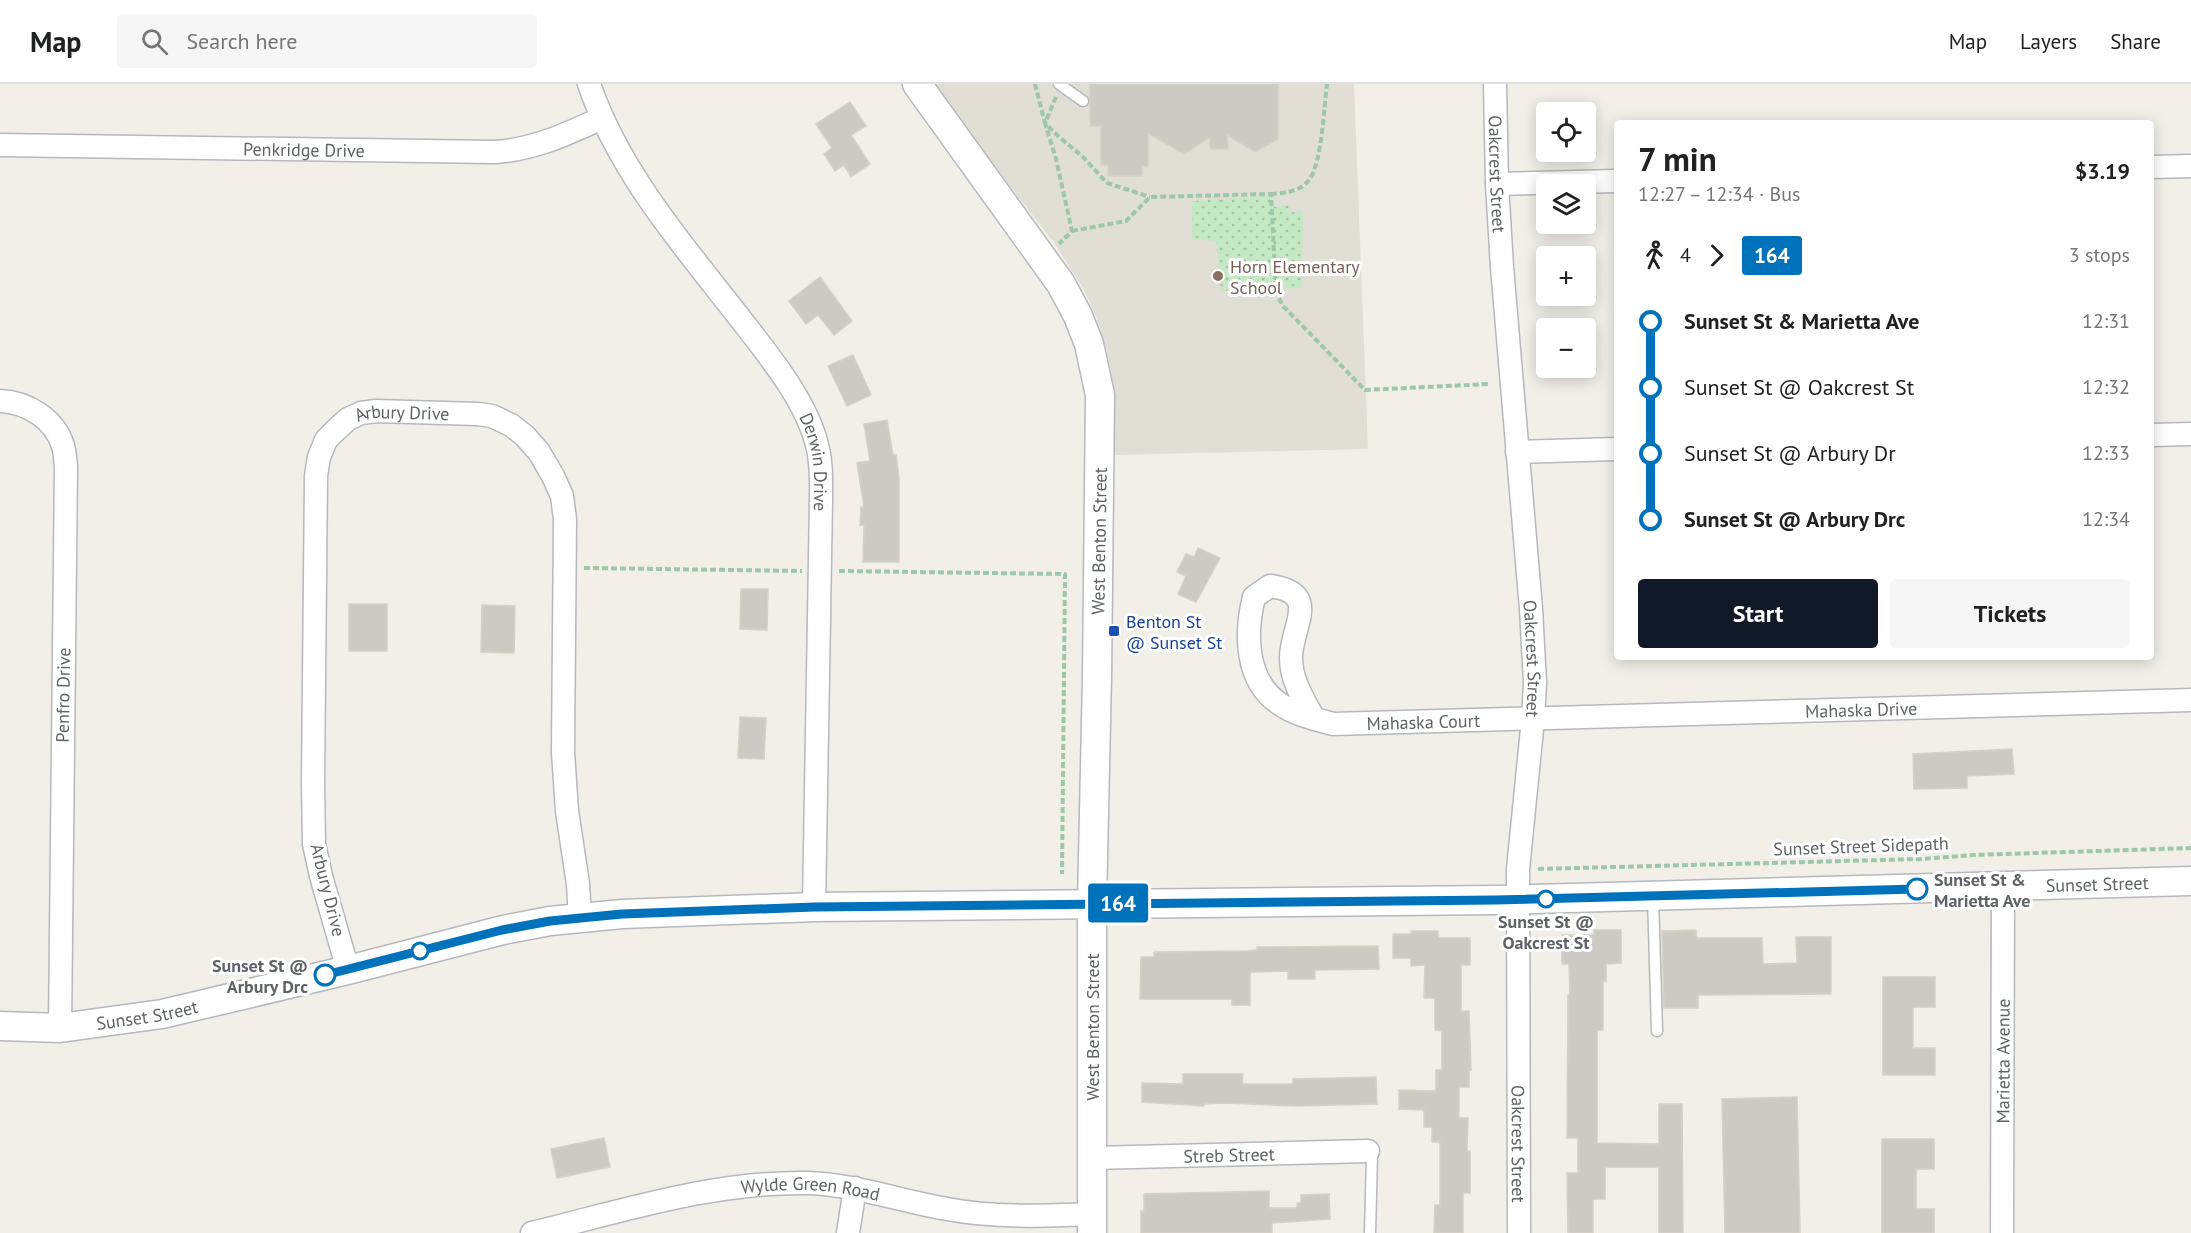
<!DOCTYPE html>
<html lang="en">
<head>
<meta charset="utf-8">
<style>
	body { margin:0; font-family:"PT Sans",sans-serif; background:#f6f6f6; color:#202124; height:100vh; display:flex; flex-direction:column; font-size:22px; white-space:nowrap }
	* { box-sizing:border-box; margin:0 }
	p { font-size:20px; color:#757577 }
	.icon { flex:none; width:33px; height:33px; fill:none; stroke:currentColor; stroke-width:2; stroke-linecap:round; stroke-linejoin:round }
	.map { position:relative; flex:1; overflow:hidden }
	.drawer { position:absolute; left:1614px; top:36px; width:540px; height:540px; display:flex; flex-direction:column; background:#fff; border-radius:6px; box-shadow:0 3px 15px #0003 }
	.drawer>* { flex:none }
	.badge { padding:0 12px; border-radius:4px; font-size:21px; line-height:39px }
	.tools { position:absolute; left:1536px; top:18px; display:grid; gap:12px }
	.tools a { display:grid; place-items:center; width:60px; height:60px; border-radius:6px; background:#fff; box-shadow:0 3px 15px #0003; font-size:30px }
	.map>.badge { position:absolute; translate:-50% -50%; box-shadow:0 0 0 3px #fff }
	.legs { display:flex; align-items:center; gap:9px; height:66px; padding:0 24px; font-size:20px }
	.legs p { margin-inline-start:auto }
	.overview { display:flex; align-items:center; justify-content:space-between; height:102px; padding:0 24px }
	h1 { font-size:33px; font-weight:800; line-height:45px }
	.primary-button { display:flex; gap:12px; margin-top:auto; padding:12px 24px }
	.primary-button a { flex:1; height:69px; border-radius:6px; background:#111827; color:#fff; font-size:24px; font-weight:800; line-height:69px; text-align:center }
	.primary-button a+a { background:#f6f6f6; color:#202124 }
	ul { padding:0 24px; list-style:none }
	li { display:flex; align-items:center; gap:21px; height:66px; font-size:22px }
	li i { display:grid; place-items:center; width:9px; height:100%; margin:0 8px; background:currentColor }
	li i::after { content:''; width:15px; height:15px; margin:-8px; border:4px solid; border-radius:50%; background:#fff }
	li p { margin-inline-start:auto }
	li:first-child i { background:linear-gradient(#0000 50%,currentColor 0) }
	li:last-child i { background:linear-gradient(currentColor 50%,#0000 0) }
	header { display:flex; align-items:center; gap:36px; box-sizing:border-box; height:84px; padding:0 30px; background:#fff; border-bottom:2px solid #e0e0e0 }
	header strong { font-size:28px }
	nav { display:flex; gap:33px; margin-inline-start:auto; font-size:21px }
	.search { width:420px; height:54px; background:#f6f6f6; display:flex; align-items:center; gap:15px; box-sizing:border-box; padding:0 21px; border-radius:6px; color:#757577; font-size:22px }
	.map>svg:first-child { display:block }
	.education { fill:#e1ded6 }
	.park { fill:url(#park-dots) }
	.building { fill:#cccac5; stroke:#d6d1c6; stroke-width:1.5 }
	.lines { fill:none; stroke-linecap:round; stroke-linejoin:round }
	.service-casing { stroke:#b5b8bc; stroke-width:13 }
	.minor-casing { stroke:#b5b8bc; stroke-width:25 }
	.tertiary-casing { stroke:#b5b8bc; stroke-width:31 }
	.path { stroke:#9cc7a9; stroke-width:4; stroke-dasharray:6 3; stroke-linecap:butt }
	.service { stroke:#fff; stroke-width:10 }
	.minor { stroke:#fff; stroke-width:22 }
	.tertiary { stroke:#fff; stroke-width:28 }
	.line-1-casing { stroke:#fff; stroke-width:14 }
	.line-1 { stroke:#0072bc; stroke-width:9 }
	.education-dot { fill:#8d6e63; stroke:#fff; stroke-width:2 }
	.transit-dot { fill:#1a4fb4; stroke:#fff; stroke-width:2 }
	.stop-1-dot { fill:#fff; stroke:#0072bc; stroke-width:3 }
	.labels { text-anchor:middle; dominant-baseline:central; stroke-width:6; stroke-linejoin:round; paint-order:stroke }
	.street-label { font-size:18px; fill:#5f6368; stroke:#fff }
	.education-label { font-size:18px; fill:#785e54; stroke:#fff; text-anchor:start }
	.transit-label { font-size:18px; fill:#164399; stroke:#fff; text-anchor:start }
	.stop-label { font-size:18px; font-weight:bold; fill:#5f6368; stroke:#fff; text-anchor:start }
</style>
</head>
<body>
<header>
<strong>Map</strong>
<div class="search"><svg class="icon" aria-label="search" viewBox="0 0 24 24"><circle cx="10" cy="10" r="6"/><path d="M15 15l6 6"/></svg>Search here</div>
<nav><a>Map</a><a>Layers</a><a>Share</a></nav>
</header>
<div class="map">
<svg width="2191" height="1149" viewBox="0 0 2191 1149">
	<defs>
		<pattern id="park-dots" width="8" height="8" patternUnits="userSpaceOnUse" patternTransform="scale(1.5)"><rect width="8" height="8" fill="#c5e8c5"/><path d="M2 2h.1M6 6h.1" fill="none" stroke="#a3c0a4" stroke-width="1.8" stroke-linecap="round"/></pattern>
	</defs>
	<rect width="100%" height="100%" fill="#f1efe8"/>
	<polygon class="education" points="930,0 1354,0 1368,365 1114,371 1111,287 1105,259 1096,232 1083,204 1055,160"/>
	<polygon class="park" points="1268,112 1275,123 1288,121 1290,128 1303,127 1302,204 1221,207 1216,157 1192,155 1192,117"/>
	<g class="building">
		<polygon points="1090,0 1278,0 1278,55 1255,68 1227,51 1228,65 1210,65 1210,53 1184,70 1148,49 1148,82 1142,82 1142,92 1108,92 1108,81 1101,81 1101,42 1090,42"/>
		<polygon points="850,18 866,42 851,51 870,80 851,93 844,81 835,87 824,70 832,64 816,40"/>
		<polygon points="820,193 852,237 834,251 818,231 806,240 789,217"/>
		<polygon points="853,271 871,311 847,322 828,282"/>
		<polygon points="887,336 893,371 896,371 899,394 899,478 863,478 864,441 860,441 861,423 864,423 857,379 870,377 864,340"/>
		<polygon points="1198,464 1220,474 1196,518 1178,510 1186,492 1177,488 1186,470 1194,473"/>
		<polygon points="741,505 768,505 767,546 740,545"/>
		<rect x="349" y="520" width="38" height="47"/>
		<polygon points="482,521 515,522 514,569 481,568"/>
		<polygon points="740,633 766,634 764,675 738,674"/>
		<polygon points="2012,665 2014,690 1967,692 1967,704 1914,705 1913,670"/>
		<polygon points="1594,846 1621,846 1621,879 1606,880 1606,897 1603,897 1603,946 1597,946 1597,1059 1659,1060 1659,1020 1682,1020 1683,1149 1659,1149 1659,1083 1605,1083 1605,1115 1593,1115 1593,1149 1568,1149 1567,1089 1578,1089 1578,1054 1567,1054 1568,911 1570,911 1569,880 1562,880 1562,851 1594,851"/>
		<polygon points="1696,846 1696,854 1762,854 1763,880 1797,879 1796,853 1831,853 1831,910 1698,911 1698,924 1664,924 1662,847"/>
		<polygon points="1411,847 1438,847 1438,854 1470,854 1470,881 1461,881 1461,927 1469,927 1471,986 1469,986 1469,1003 1459,1003 1459,1034 1468,1034 1467,1067 1470,1067 1470,1109 1463,1109 1463,1149 1434,1149 1435,1121 1440,1121 1440,1058 1432,1058 1432,1043 1424,1043 1424,1026 1399,1025 1399,1006 1436,1007 1436,986 1442,986 1442,947 1435,946 1435,914 1424,914 1425,881 1411,882 1411,874 1393,874 1393,850 1411,850"/>
		<polygon points="1378,862 1379,885 1315,886 1315,895 1288,895 1288,887 1250,888 1250,921 1232,921 1232,915 1140,915 1141,873 1154,873 1154,868 1247,867 1257,866 1257,863"/>
		<polygon points="1883,893 1935,893 1935,923 1913,923 1913,964 1935,964 1935,991 1883,991"/>
		<polygon points="1183,990 1243,990 1242,1000 1293,1000 1293,995 1376,993 1377,1020 1294,1022 1226,1019 1204,1020 1204,1022 1142,1018 1142,999 1183,1000"/>
		<polygon points="1797,1013 1800,1149 1725,1149 1722,1015"/>
		<polygon points="604,1054 610,1083 557,1094 551,1065"/>
		<polygon points="1882,1055 1934,1055 1934,1085 1916,1085 1916,1125 1934,1125 1934,1149 1882,1149"/>
		<polygon points="1269,1107 1269,1124 1297,1124 1297,1119 1301,1119 1301,1111 1329,1110 1330,1135 1272,1139 1272,1149 1141,1149 1141,1127 1144,1127 1144,1110"/>
	</g>
	<g class="lines">
		<g class="service-casing">
			<g id="service">
				<polyline points="1059,0 1083,17"/>
				<polyline points="1653,812 1657,947"/>
				<polyline points="1368,1067 1372,1071 1370,1149"/>
			</g>
		</g>
		<g class="minor-casing">
			<g id="minor">
				<path id="s1" d="M589,0C619,88 683,161 739,233C767,269 806,316 817,361C822,379 821,398 821,416L814,823"/>
				<path id="s2" d="M1495,0L1497,100L1502,183L1531,525L1535,599L1533,635L1518,785L1519,1149"/>
				<path id="s3" d="M0,61L494,68C533,66 567,50 602,34"/>
				<polyline points="2151,83 2191,82"/>
				<polyline points="1497,100 1617,97"/>
				<path d="M0,317C27,318 55,335 63,362C65,368 65,375 66,382L60,944"/>
				<polyline points="2151,351 2191,350"/>
				<polyline points="1517,368 1617,365"/>
				<path id="s4" d="M1314,635C1304,616 1291,597 1291,574C1291,542 1322,509 1270,502L1254,513C1245,549 1245,597 1280,620C1296,631 1315,635 1333,640L2191,616"/>
				<path id="s5" d="M348,886L321,792L314,760L313,699L316,392L319,373L326,356L337,345L348,335L361,329L376,327L478,330L492,332L511,341L525,352L539,368L553,392L562,412L565,435L563,668L567,727L578,800L580,834"/>
				<path id="s6" d="M1093,1074L1368,1067"/>
				<path id="s7" d="M532,1149C623,1127 714,1097 809,1099C857,1101 900,1117 947,1125C994,1134 1044,1132 1092,1130"/>
				<polyline points="848,1149 855,1104"/>
				<path id="s8" d="M2002,1149L2003,803"/>
			</g>
		</g>
		<g class="tertiary-casing">
			<g id="tertiary">
				<polyline points="917,0 1061,200 1078,232 1089,260 1100,311 1097,593 1092,819 1092,1149"/>
				<path id="s9" d="M0,942L60,944L162,930L348,886L503,846L550,837L622,830L814,823L1496,816L2191,797"/>
			</g>
		</g>
		<g class="path">
			<polyline points="1035,0 1045,39 1059,53 1082,72 1107,99 1150,113"/>
			<polyline points="1056,13 1045,39 1056,75 1072,147 1059,160"/>
			<path d="M1271,110C1284,109 1300,108 1309,96C1322,79 1324,23 1327,0"/>
			<polyline points="1072,147 1126,137 1150,113 1271,110 1276,209 1283,222 1365,306 1489,300"/>
			<polyline points="584,484 802,487"/>
			<polyline points="839,487 1065,490 1062,790"/>
			<polyline points="1538,785 1921,775 1974,771 2191,764"/>
		</g>
		<use href="#service" class="service"/>
		<use href="#minor" class="minor"/>
		<use href="#tertiary" class="tertiary"/>
	</g>
	<g class="lines">
		<g class="line-1-casing">
			<polyline id="line-1" points="325,891 502,846 550,837 622,830 814,823 1496,816 1917,805"/>
		</g>
		<use href="#line-1" class="line-1"/>
	</g>
	<circle class="education-dot" cx="1218" cy="192" r="6"/>
	<rect class="transit-dot" x="1108" y="541" width="12" height="12" rx="3"/>
	<g class="stop-1-dot">
		<circle cx="1917" cy="805" r="10"/>
		<circle cx="1546" cy="815" r="8"/>
		<circle cx="420" cy="867" r="8"/>
		<circle cx="325" cy="891" r="10"/>
	</g>
	<g class="labels">
		<g class="street-label">
			<text stroke="none"><textPath href="#s3" startOffset="304">Penkridge Drive</textPath></text>
			<text stroke="none"><textPath href="#s2" startOffset="90">Oakcrest Street</textPath></text>
			<text stroke="none"><textPath href="#s5" startOffset="622">Arbury Drive</textPath></text>
			<text stroke="none"><textPath href="#s1" startOffset="446">Derwin Drive</textPath></text>
			<text transform="translate(1099 457) rotate(-89)">West Benton Street</text>
			<text stroke="none"><textPath href="#s2" startOffset="576">Oakcrest Street</textPath></text>
			<text transform="translate(63 611) rotate(-89)">Penfro Drive</text>
			<text stroke="none"><textPath href="#s4" startOffset="880">Mahaska Drive</textPath></text>
			<text stroke="none"><textPath href="#s4" startOffset="442">Mahaska Court</textPath></text>
			<text transform="translate(1861 762) rotate(-2)">Sunset Street Sidepath</text>
			<text stroke="none"><textPath href="#s9" startOffset="2110">Sunset Street</textPath></text>
			<text transform="translate(328 806) rotate(76)">Arbury Drive</text>
			<text stroke="none"><textPath href="#s9" startOffset="148">Sunset Street</textPath></text>
			<text transform="translate(1092 943) rotate(-90)">West Benton Street</text>
			<text stroke="none"><textPath href="#s8" startOffset="172">Marietta Avenue</textPath></text>
			<text stroke="none"><textPath href="#s2" startOffset="1062">Oakcrest Street</textPath></text>
			<text stroke="none"><textPath href="#s6" startOffset="136">Streb Street</textPath></text>
			<text stroke="none"><textPath href="#s7" startOffset="284">Wylde Green Road</textPath></text>
		</g>
		<g class="education-label">
			<text x="1230" y="182">Horn Elementary<tspan x="1230" dy="21">School</tspan></text>
		</g>
		<g class="transit-label">
			<text x="1126" y="537">Benton St<tspan x="1126" dy="21">@ Sunset St</tspan></text>
		</g>
		<g class="stop-label">
			<text x="1934" y="795">Sunset St &amp;<tspan x="1934" dy="21">Marietta Ave</tspan></text>
			<text x="1546" y="837" text-anchor="middle">Sunset St @<tspan x="1546" dy="21">Oakcrest St</tspan></text>
			<text x="308" y="881" text-anchor="end">Sunset St @<tspan x="308" dy="21">Arbury Drc</tspan></text>
		</g>
	</g>
</svg>
<div class="tools">
<a><svg class="icon" aria-label="locate" viewBox="0 0 24 24"><circle cx="12" cy="12" r="6"/><path d="M12 2v4M12 18v4M2 12h4M18 12h4"/></svg></a>
<a><svg class="icon" aria-label="layers" viewBox="0 0 24 24"><path d="M12 4l9 5-9 5-9-5zM3 14l9 5 9-5"/></svg></a>
<a>+</a>
<a>−</a>
</div>
<b class="badge" style="left:1118px;top:819px;background:#0072bc;color:#fff">164</b>
<section class="drawer">
<div class="overview"><div><h1>7 min</h1><p>12:27 – 12:34 · Bus</p></div><b>$3.19</b></div>
<div class="legs"><svg class="icon" aria-label="walk" viewBox="0 0 24 24"><circle cx="13" cy="4" r="2"/><path d="M13 8l-2 6 4 7M11 14l-3 7M7 12l3-4h3l4 4"/></svg>4<svg class="icon" aria-label="forward" viewBox="0 0 24 24"><path d="M9 5l7 7-7 7"/></svg><b class="badge" style="background:#0072bc;color:#fff">164</b><p>3 stops</p></div>
<ul>
<li><i style="color:#0072bc"></i><b>Sunset St &amp; Marietta Ave</b><p>12:31</p></li>
<li><i style="color:#0072bc"></i><span>Sunset St @ Oakcrest St</span><p>12:32</p></li>
<li><i style="color:#0072bc"></i><span>Sunset St @ Arbury Dr</span><p>12:33</p></li>
<li><i style="color:#0072bc"></i><b>Sunset St @ Arbury Drc</b><p>12:34</p></li>
</ul>
<div class="primary-button"><a>Start</a><a>Tickets</a></div>
</section>
</div>
</body>
</html>
